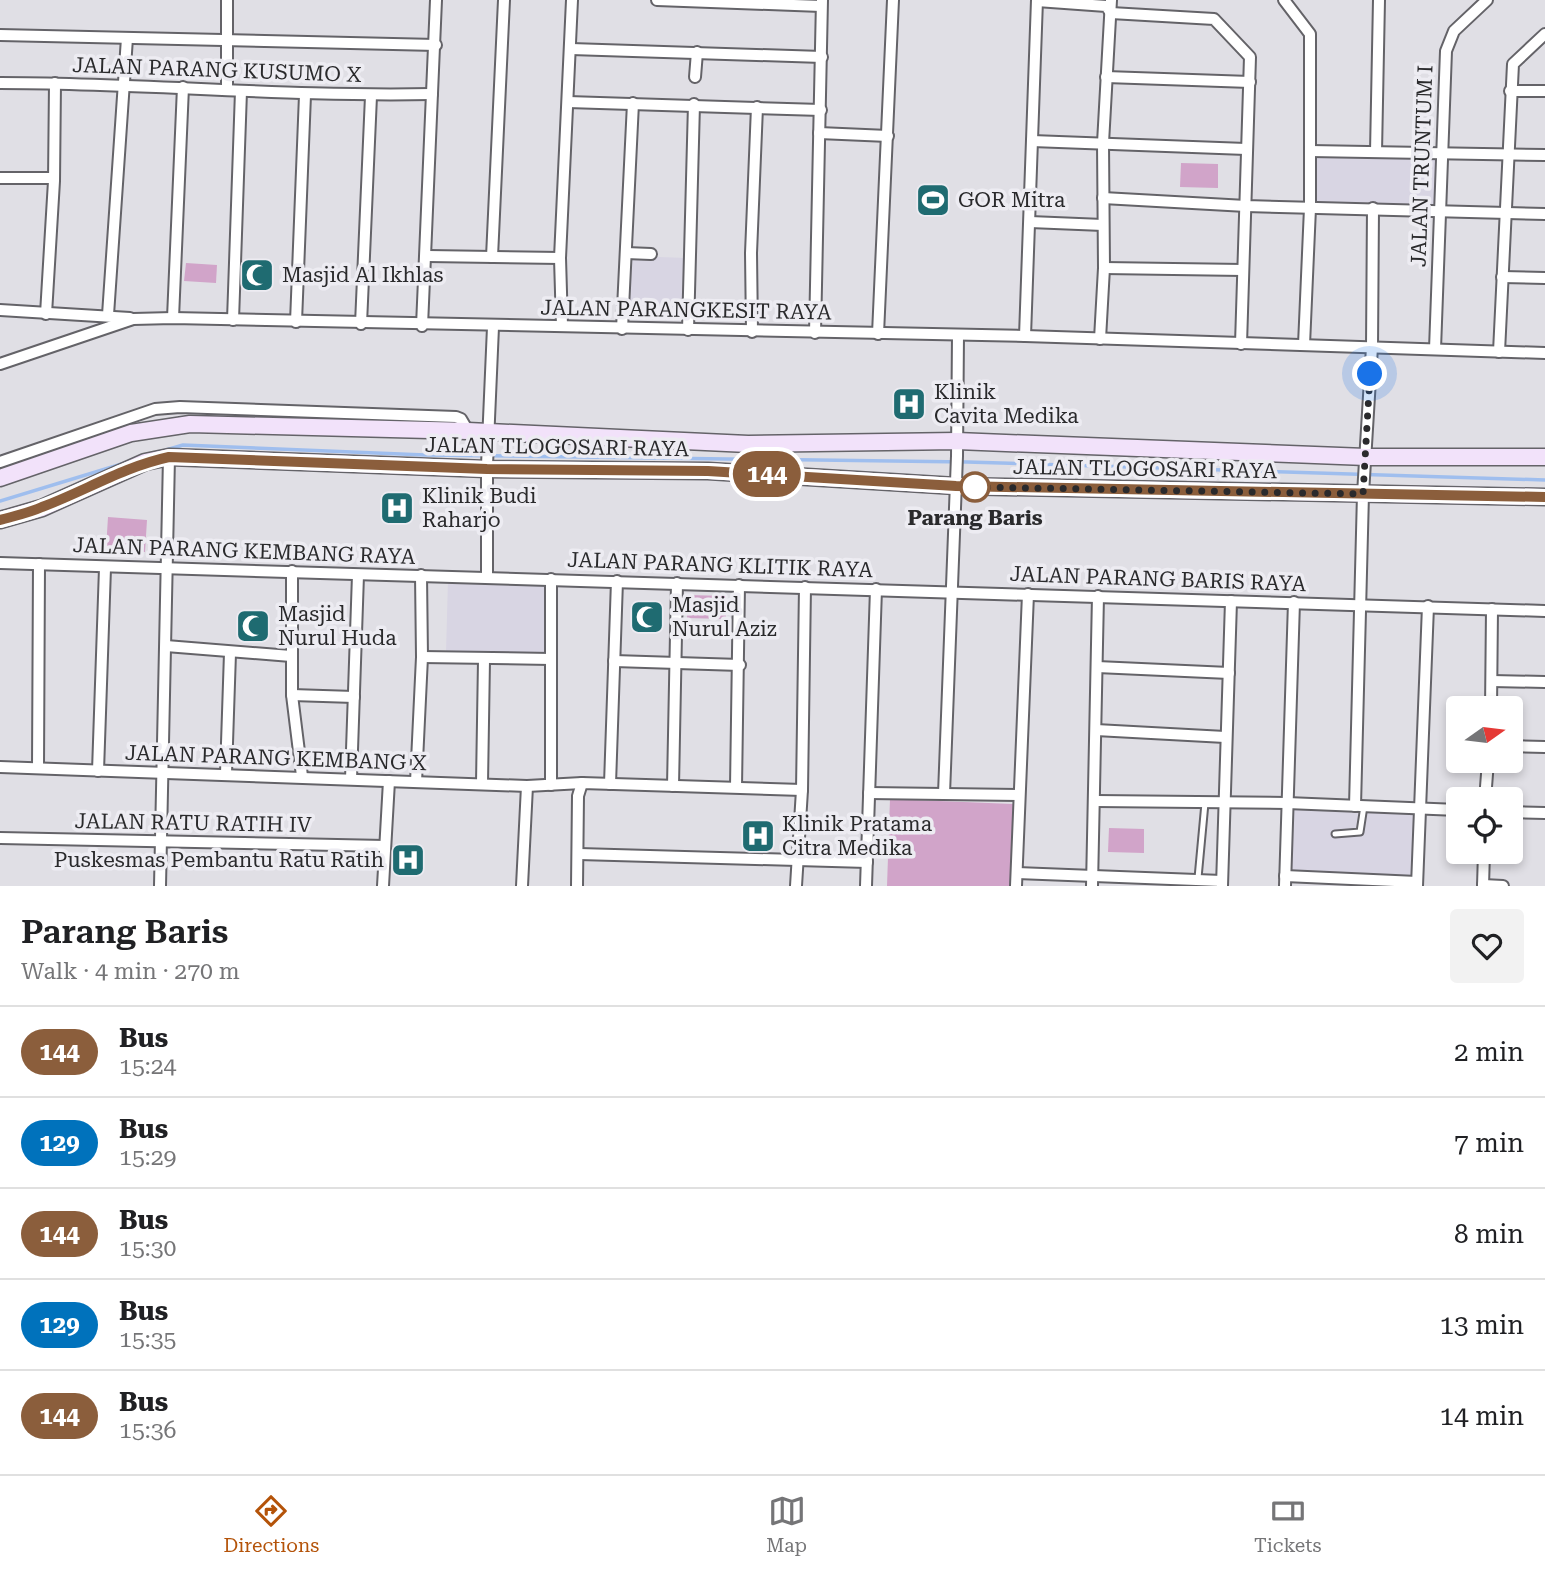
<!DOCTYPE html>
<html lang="en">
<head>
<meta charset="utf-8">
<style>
	body { margin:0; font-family:"Roboto Serif",serif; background:#f2f2f2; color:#202124; height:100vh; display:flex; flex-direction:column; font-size:26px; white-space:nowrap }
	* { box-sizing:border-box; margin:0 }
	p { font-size:23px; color:#757577 }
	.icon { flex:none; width:38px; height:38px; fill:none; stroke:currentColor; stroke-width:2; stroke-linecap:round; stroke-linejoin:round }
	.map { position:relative; height:886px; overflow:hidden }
	.sheet { display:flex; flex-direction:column; background:#fff; flex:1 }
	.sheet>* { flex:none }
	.badge { padding:0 14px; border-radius:23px; font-size:24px; line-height:46px }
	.needle { width:46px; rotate:76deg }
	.fabs { position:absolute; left:1446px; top:696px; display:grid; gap:14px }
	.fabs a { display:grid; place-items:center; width:77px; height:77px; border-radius:7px; background:#fff; box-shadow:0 4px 10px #0003; font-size:35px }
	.you { position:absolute; width:35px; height:35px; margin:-18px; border:5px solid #fff; border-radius:50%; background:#1a73e8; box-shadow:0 0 0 10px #1a73e833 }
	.map>.badge { position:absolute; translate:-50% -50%; box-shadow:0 0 0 4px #fff }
	.round { display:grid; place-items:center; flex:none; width:74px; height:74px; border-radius:7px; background:#f2f2f2 }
	.head { display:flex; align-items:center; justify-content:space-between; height:119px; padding:0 21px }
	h1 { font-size:33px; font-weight:600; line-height:52px }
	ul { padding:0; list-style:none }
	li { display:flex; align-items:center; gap:21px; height:91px; padding:0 21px; border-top:2px solid #e0e0e0 }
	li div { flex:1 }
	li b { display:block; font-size:26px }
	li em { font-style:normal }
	li .badge { min-width:77px; font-weight:700; text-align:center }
	.tabs { display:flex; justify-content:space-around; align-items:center; height:98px; border-top:2px solid #e0e0e0; background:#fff; font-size:19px; color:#757577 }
	.tabs a { display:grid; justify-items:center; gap:4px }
	.tabs .active { color:#b45309 }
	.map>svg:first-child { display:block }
	.built { fill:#d8d5e3 }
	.green { fill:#d1a4c9 }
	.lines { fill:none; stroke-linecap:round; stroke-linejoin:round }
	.stream { stroke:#9fbeee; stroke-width:3.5 }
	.lane-casing { stroke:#646368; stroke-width:9 }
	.street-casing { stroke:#646368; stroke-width:14 }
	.secondary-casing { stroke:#646368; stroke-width:19 }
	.lane { stroke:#fff; stroke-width:5 }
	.street { stroke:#fff; stroke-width:10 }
	.secondary { stroke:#f2e2fa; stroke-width:16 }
	.line-casing { stroke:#fff; stroke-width:16 }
	.line { stroke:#8b5e3c; stroke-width:10 }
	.walk { stroke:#2a2a2c; stroke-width:7; stroke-dasharray:0 12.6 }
	.stop-dot { fill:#fff; stroke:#8b5e3c; stroke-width:3.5 }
	.labels { text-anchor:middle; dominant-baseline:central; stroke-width:7; stroke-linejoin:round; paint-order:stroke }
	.street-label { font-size:21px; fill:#2a2a2c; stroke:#edecf2 }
	.poi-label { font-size:21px; fill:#2a2a2c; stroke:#edecf2; text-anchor:start }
	.stop-label { font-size:21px; font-weight:bold; fill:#2a2a2c; stroke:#edecf2 }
</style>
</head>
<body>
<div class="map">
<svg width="1545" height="886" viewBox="0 0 1545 886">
	<rect width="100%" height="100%" fill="#e0dfe5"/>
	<g class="built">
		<polygon points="1314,156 1439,157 1435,205 1314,202"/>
		<polygon points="630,256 687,258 685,314 627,311"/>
		<polygon points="448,579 548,582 546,656 446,652"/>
		<polygon points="1291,807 1413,810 1412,876 1289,873"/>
	</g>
	<g class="green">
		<polygon points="1181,163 1218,164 1218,188 1180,187"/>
		<polygon points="186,263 217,265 216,283 184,281"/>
		<polygon points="108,517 147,520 145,552 106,549"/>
		<polygon points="688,595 726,596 726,619 687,618"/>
		<polygon points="890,799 1013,804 1010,886 887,886"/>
		<polygon points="1109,828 1144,829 1144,853 1108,852"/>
	</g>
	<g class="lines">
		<g class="stream">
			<polyline points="166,450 183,445 425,455 967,462 1545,480"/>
			<polyline points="0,501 125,463"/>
		</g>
		<g class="lane-casing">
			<g id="lane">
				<polyline points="1335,834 1360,832 1364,806"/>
				<polyline points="1198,878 1205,803"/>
			</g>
		</g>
		<g class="street-casing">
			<g id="street">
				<polyline points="657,0 821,6"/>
				<polyline points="1284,0 1310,34 1310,208 1304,345"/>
				<polyline points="1037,1 1106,6 1111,13 1214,19 1250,57 1241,344"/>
				<polyline points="0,35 436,45"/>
				<polyline points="571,49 822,57"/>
				<polyline points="695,77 697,52"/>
				<polyline points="1106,77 1250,82"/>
				<path d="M0,83C144,83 288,97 432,94"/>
				<polyline points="227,90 227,0"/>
				<polyline points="1510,91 1545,91"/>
				<polyline points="568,102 821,110"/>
				<polyline points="819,133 888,136"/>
				<polyline points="1032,141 1246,149"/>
				<polyline points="1310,151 1545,155"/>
				<polyline points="1376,152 1379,0"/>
				<polyline points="0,178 54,178"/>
				<polyline points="1103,198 1246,206 1545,214"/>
				<polyline points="1030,222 1103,225"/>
				<polyline points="626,253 651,254"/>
				<polyline points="428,256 560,258"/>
				<polyline points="492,257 504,0"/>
				<polyline points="1104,268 1243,270"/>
				<polyline points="1502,277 1545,278"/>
				<polyline points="0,310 130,318"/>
				<polyline points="46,314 54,181 55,83"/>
				<polyline points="108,315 127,38"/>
				<polyline points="173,318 183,87"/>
				<polyline points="233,320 241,91"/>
				<polyline points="296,322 305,95"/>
				<polyline points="361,324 371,96"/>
				<polyline points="422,326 436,0"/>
				<polyline points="562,326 560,258 572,0"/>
				<polyline points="622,329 633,103"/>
				<polyline points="688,330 694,104"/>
				<polyline points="752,332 751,253 757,107"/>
				<polyline points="815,333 822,0"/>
				<polyline points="878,334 893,0"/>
				<polyline points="1025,336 1037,0"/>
				<polyline points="1100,339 1104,268 1103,143 1111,0"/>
				<polyline points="1435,349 1446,51 1454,31 1487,0"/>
				<polyline points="1499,352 1513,64 1545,34"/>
				<polyline points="0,364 133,319 173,318 1025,336 1545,353"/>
				<polyline points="0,462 155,409 180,407 456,417 461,419 468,431"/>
				<polyline points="0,563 1545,611"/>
				<polyline points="292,571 292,695 302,776"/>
				<polyline points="487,577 487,465 493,327"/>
				<polyline points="166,646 291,656"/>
				<polyline points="422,657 551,659"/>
				<polyline points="614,661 740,665"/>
				<polyline points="1097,667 1229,673"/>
				<polyline points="1492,681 1545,682"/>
				<polyline points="292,695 354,697"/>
				<polyline points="1491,709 1492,609"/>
				<polyline points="1096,730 1225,737"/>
				<polyline points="1510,746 1545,747"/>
				<polyline points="0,767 527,786 582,783 802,790"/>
				<polyline points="38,768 39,564"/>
				<polyline points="98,771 105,568"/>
				<polyline points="226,773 230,653"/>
				<polyline points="351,779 358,575"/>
				<polyline points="416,782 422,657 421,575"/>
				<polyline points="482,783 484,660"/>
				<polyline points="610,784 617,581"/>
				<polyline points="551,785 551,579"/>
				<polyline points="673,786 677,583"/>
				<polyline points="736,787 739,585"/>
				<polyline points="869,793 1018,795"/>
				<polyline points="944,794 957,456 958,335"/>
				<polyline points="1485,800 1488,761"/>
				<polyline points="1096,801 1287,803 1458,810"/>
				<polyline points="1355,806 1363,494 1372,347 1373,208"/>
				<polyline points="1510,812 1545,813"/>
				<polyline points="0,838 385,846"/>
				<polyline points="579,854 867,862"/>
				<polyline points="1017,873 1222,881"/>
				<polyline points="1285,876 1417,882"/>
				<polyline points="1483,885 1503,886"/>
				<polyline points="160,886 169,457"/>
				<polyline points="383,886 389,781"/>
				<polyline points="522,886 527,786"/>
				<polyline points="577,886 578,796 582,783"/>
				<polyline points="796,886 802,790 805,587"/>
				<polyline points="866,886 876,589"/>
				<polyline points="1016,886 1028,594"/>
				<polyline points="1092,886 1098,596"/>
				<polyline points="1222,886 1231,601"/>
				<polyline points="1285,886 1294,602"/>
				<polyline points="1417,886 1428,606"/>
				<polyline points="1483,886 1484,852"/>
			</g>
		</g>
		<g class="secondary-casing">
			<g id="secondary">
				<polyline points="0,478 131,433 190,424 468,431 748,444 957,441 1366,457 1545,457"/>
				<polyline points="0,520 42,508 145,462 169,457 487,469 708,471 956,486 1545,497"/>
			</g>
		</g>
		<use href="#lane" class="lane"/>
		<use href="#street" class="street"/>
		<use href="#secondary" class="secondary"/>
	</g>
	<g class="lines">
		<g class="line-casing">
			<path id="line" d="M0,520C14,516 29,513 42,507C85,491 123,467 169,457L487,469L708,471L956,486L1545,497"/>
		</g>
		<use href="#line" class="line"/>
		<polyline class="walk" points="975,487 1363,494 1370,374"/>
	</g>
	<defs>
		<g id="stadium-square" transform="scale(1.75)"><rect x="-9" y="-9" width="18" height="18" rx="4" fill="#1f6b71" stroke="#edecf2"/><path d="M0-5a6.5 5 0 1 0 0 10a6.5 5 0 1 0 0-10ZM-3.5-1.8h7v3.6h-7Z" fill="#fff"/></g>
		<g id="mosque-square" transform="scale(1.75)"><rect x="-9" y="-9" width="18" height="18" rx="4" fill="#1f6b71" stroke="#edecf2"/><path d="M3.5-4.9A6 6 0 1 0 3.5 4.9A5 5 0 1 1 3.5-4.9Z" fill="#fff"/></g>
		<g id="hospital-square" transform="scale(1.75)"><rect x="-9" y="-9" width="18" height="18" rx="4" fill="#1f6b71" stroke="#edecf2"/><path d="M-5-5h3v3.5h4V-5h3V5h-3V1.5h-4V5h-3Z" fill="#fff"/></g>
	</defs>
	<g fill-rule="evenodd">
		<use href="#stadium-square" x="933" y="200"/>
		<use href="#mosque-square" x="257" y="275"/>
		<use href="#hospital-square" x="909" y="404"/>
		<use href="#hospital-square" x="397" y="508"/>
		<use href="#mosque-square" x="647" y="617"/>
		<use href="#mosque-square" x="253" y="626"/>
		<use href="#hospital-square" x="758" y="836"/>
		<use href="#hospital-square" x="408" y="860"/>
	</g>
	<circle class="stop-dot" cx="975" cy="487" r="14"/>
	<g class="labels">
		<g class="street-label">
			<text transform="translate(217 70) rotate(2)">JALAN PARANG KUSUMO X</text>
			<text transform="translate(1422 166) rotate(-88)">JALAN TRUNTUM I</text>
			<text transform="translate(686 310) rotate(1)">JALAN PARANGKESIT RAYA</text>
			<text transform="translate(557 447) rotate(1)">JALAN TLOGOSARI RAYA</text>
			<text transform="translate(1145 469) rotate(1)">JALAN TLOGOSARI RAYA</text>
			<text transform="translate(244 551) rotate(2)">JALAN PARANG KEMBANG RAYA</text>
			<text transform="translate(720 565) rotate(2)">JALAN PARANG KLITIK RAYA</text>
			<text transform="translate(1158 579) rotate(2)">JALAN PARANG BARIS RAYA</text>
			<text transform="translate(276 758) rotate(2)">JALAN PARANG KEMBANG X</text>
			<text transform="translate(193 823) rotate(1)">JALAN RATU RATIH IV</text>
		</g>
		<g class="poi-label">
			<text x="958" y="200">GOR Mitra</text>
			<text x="282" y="275">Masjid Al Ikhlas</text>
			<text x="934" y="392">Klinik<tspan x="934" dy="24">Cavita Medika</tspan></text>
			<text x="422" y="496">Klinik Budi<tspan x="422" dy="24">Raharjo</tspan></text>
			<text x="672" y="605">Masjid<tspan x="672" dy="24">Nurul Aziz</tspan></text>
			<text x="278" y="614">Masjid<tspan x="278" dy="24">Nurul Huda</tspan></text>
			<text x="782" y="824">Klinik Pratama<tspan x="782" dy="24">Citra Medika</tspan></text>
			<text x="384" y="860" text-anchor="end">Puskesmas Pembantu Ratu Ratih</text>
		</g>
		<g class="stop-label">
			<text x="975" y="518">Parang Baris</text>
		</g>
	</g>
</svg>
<div class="fabs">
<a><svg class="needle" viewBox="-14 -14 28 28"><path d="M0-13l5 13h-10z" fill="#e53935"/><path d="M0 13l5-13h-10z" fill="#757577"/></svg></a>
<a><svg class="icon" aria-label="locate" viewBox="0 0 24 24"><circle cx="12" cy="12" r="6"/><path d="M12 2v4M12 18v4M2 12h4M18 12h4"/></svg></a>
</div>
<div class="you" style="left:1370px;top:374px"></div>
<b class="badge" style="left:767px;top:474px;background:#8b5e3c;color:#fff">144</b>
</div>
<section class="sheet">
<div class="head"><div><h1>Parang Baris</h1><p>Walk · 4 min · 270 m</p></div><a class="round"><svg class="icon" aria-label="heart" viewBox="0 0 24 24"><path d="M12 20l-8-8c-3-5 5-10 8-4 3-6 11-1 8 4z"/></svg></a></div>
<ul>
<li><span class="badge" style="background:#8b5e3c;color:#fff">144</span><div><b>Bus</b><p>15:24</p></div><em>2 min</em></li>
<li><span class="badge" style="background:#0072bc;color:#fff">129</span><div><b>Bus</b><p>15:29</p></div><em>7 min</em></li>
<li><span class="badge" style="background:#8b5e3c;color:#fff">144</span><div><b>Bus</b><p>15:30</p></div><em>8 min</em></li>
<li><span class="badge" style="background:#0072bc;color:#fff">129</span><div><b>Bus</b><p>15:35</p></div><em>13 min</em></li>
<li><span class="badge" style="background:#8b5e3c;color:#fff">144</span><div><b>Bus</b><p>15:36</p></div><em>14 min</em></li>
</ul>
</section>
<nav class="tabs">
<a class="active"><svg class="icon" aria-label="directions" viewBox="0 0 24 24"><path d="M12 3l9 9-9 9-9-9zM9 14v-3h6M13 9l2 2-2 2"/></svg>Directions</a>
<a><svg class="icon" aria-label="map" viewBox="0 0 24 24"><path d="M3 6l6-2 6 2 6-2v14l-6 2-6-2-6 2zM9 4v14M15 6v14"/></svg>Map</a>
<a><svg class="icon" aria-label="tickets" viewBox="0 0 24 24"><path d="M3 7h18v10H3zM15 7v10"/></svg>Tickets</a>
</nav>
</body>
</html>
